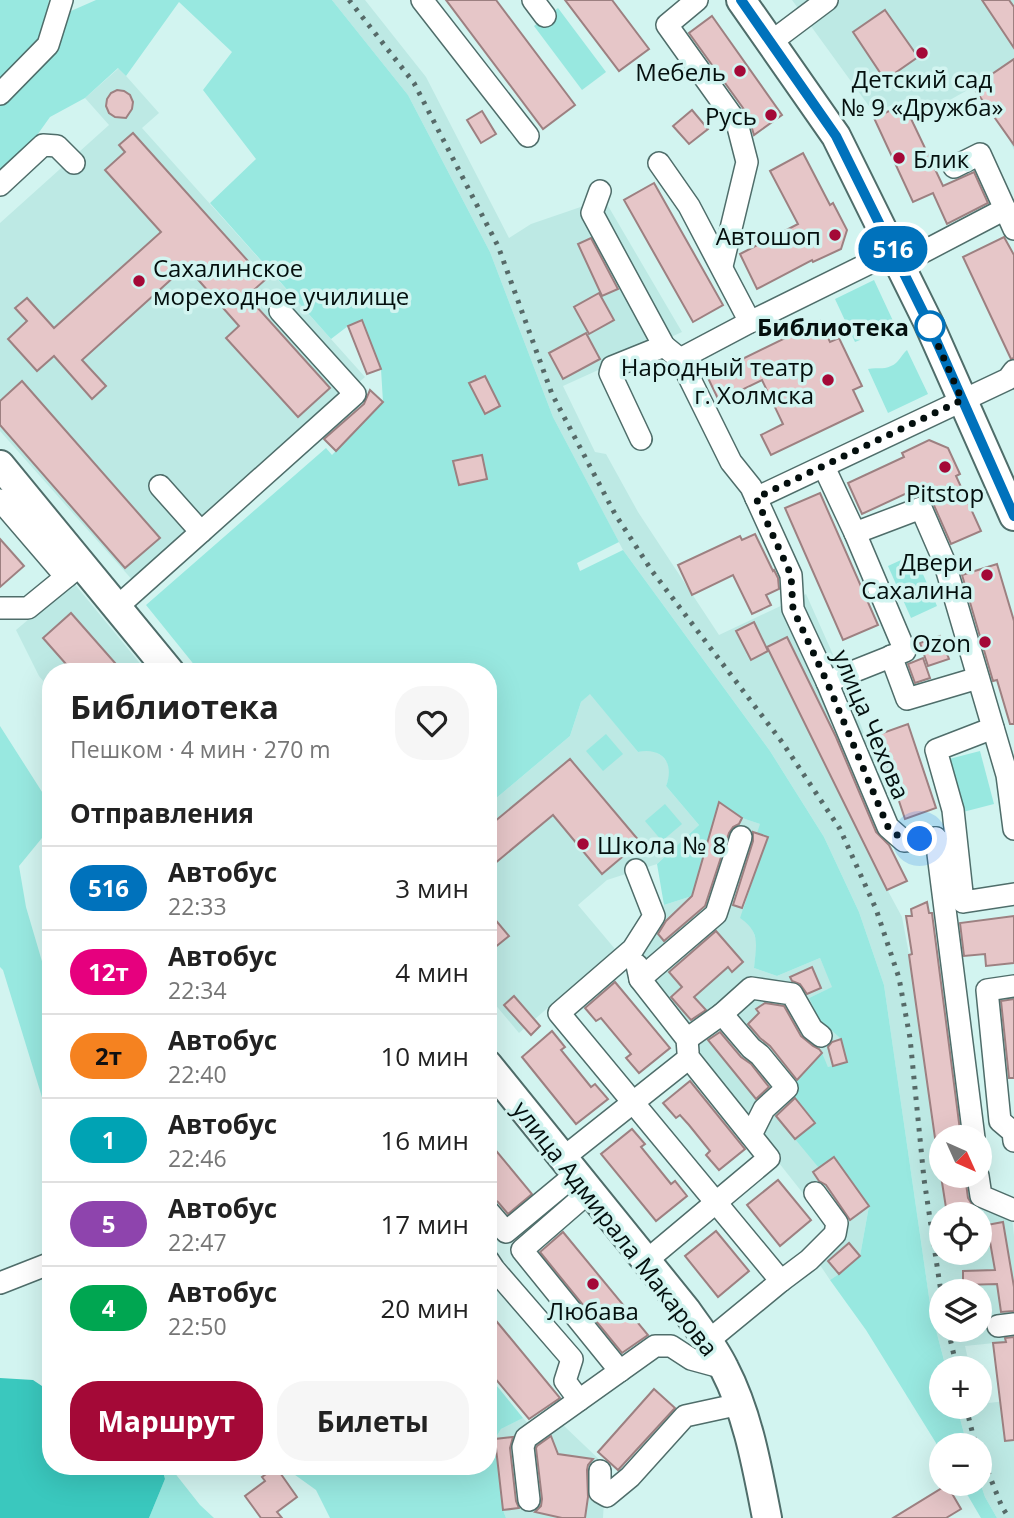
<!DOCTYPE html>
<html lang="ru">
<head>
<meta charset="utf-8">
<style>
	body { margin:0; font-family:"Open Sans",sans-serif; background:#f6f6f6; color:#222; height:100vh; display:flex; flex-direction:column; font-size:26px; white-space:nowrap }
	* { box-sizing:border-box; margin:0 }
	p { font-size:23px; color:#767676 }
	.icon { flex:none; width:38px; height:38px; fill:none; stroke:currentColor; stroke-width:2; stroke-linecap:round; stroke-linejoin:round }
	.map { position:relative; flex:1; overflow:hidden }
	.sheet { position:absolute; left:42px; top:663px; width:455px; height:812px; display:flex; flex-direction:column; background:#fff; border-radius:28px; box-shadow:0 7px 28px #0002 }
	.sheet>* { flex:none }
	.badge { padding:0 14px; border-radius:23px; font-size:24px; line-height:46px }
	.needle { width:46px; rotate:135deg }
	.fabs { position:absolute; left:929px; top:1125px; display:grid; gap:14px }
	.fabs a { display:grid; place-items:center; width:63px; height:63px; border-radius:50%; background:#fff; box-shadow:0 7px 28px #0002; font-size:35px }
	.you { position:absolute; width:35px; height:35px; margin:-18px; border:5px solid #fff; border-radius:50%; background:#1a73e8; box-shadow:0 0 0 10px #1a73e833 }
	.map>.badge { position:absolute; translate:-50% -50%; box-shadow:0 0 0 4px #fff }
	h2 { padding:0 28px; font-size:26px; line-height:63px }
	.round { display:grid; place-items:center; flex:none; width:74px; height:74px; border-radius:28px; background:#f6f6f6 }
	.head { display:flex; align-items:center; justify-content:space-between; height:119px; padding:0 28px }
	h1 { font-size:33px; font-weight:700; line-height:52px }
	.button { display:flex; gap:14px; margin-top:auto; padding:14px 28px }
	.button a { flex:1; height:80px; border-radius:28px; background:#a40937; color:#fff; font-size:28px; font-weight:700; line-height:80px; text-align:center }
	.button a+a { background:#f6f6f6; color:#222 }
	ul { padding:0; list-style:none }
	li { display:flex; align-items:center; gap:21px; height:84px; padding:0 28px; border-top:2px solid #e0e0e0 }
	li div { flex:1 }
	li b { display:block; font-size:26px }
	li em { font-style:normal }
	li .badge { min-width:77px; font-weight:700; text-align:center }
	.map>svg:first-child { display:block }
	.built { fill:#bde9e4; fill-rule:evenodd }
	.green { fill:#98e8e0 }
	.forest { fill:#3ac8be }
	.building { fill:#e6c6c8; stroke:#9d8081; stroke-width:2 }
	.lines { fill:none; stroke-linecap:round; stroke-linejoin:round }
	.minor-casing { stroke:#4f6d6a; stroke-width:24 }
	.major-casing { stroke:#4f6d6a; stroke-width:32 }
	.minor { stroke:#fff; stroke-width:21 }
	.major { stroke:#fff; stroke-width:28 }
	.rail { stroke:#566a68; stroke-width:5; stroke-dasharray:3.5 7; stroke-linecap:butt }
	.line-casing { stroke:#fff; stroke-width:16 }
	.line { stroke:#0072bc; stroke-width:10 }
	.walk { stroke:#040f0e; stroke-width:7; stroke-dasharray:0 12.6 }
	.poi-dot { fill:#a40937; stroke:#d2f4f0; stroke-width:2.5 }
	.stop-dot { fill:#fff; stroke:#0072bc; stroke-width:3.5 }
	.labels { text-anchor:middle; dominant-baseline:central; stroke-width:7; stroke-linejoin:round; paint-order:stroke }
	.poi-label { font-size:24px; fill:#040f0e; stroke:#d2f4f0; text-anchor:end }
	.stop-label { font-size:24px; font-weight:bold; fill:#040f0e; stroke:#d2f4f0; text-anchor:end }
	.street-label { font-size:24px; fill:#040f0e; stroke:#d2f4f0 }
</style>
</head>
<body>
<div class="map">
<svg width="1014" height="1518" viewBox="0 0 1014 1518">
	<rect width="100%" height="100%" fill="#d2f4f0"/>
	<g class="built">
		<path d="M332,0H365L426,77L509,238L531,224L604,199L682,332L563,386L595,452L606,454L638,512L719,635L806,594L839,668L901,830L885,836L907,881L888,891L902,917L909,954L956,949L992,1209L1012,1218L1014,1236V1341L965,1346L970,1368H946L931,1311L884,985L859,912L824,837L770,751L623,550L553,417L490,252L408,95ZM942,1138H980V1176H942ZM942,1214H980V1253H942ZM942,1292H980V1330H942Z"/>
		<polygon points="792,0 1014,0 1014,150 1006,133 973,87 923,115 910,97 874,113"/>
		<polygon points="119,68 159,113 142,128 365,377 135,583 0,431 0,223 109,125 85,98"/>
		<polygon points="73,582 147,672 51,672 51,690 39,676 16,630"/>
		<polygon points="590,693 638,752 646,750 654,751 662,756 667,762 670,770 669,778 666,786 699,825 657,864 607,880 578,905 615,949 664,905 692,896 719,802 742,818 760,824 768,837 742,908 751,925 757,943 754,968 777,976 820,958 833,987 809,998 819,1019 841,1039 847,1062 828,1067 821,1054 815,1123 796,1139 834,1157 869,1206 860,1256 839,1274 830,1280 810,1250 832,1230 699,1062 673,1013 615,949 519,1033 488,996 488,805 570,736 581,702"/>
		<polygon points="1014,1400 1014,1518 997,1518 985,1497 980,1482 980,1446 967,1445 957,1407 980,1407 980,1404"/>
		<polygon points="523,1418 537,1433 562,1424 606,1466 603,1518 506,1518 503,1510 495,1439 501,1429"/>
	</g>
	<g class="green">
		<polygon points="0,0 49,0 42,37 0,79"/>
		<path d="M96,0H332L408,95L490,252L553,417L619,542L577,563L580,571L623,550L770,751L824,837L859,912L884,985L931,1311L946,1368H942V1407H957L967,1445L942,1446L941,1451L866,1330L830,1280L839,1274L860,1256L869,1206L834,1158L819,1168L795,1139L815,1122L790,1092L795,1082L822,1053L828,1067L847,1061L841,1039L819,1019L809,998L832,987L820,958L777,976L754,968C756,945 761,932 740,918L767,838L757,833L760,824L742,818L719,803L692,896L664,905L657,864L699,825L666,786C675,763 662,747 638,752L590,694L581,702L570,736L488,805V672H200L146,605L326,448L332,455L383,402L381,369L362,321L348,326L331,339L210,203L256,159L203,90L232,52L179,2L126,76L118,68L85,98L50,117L25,152L0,174V106L16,87L54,52L71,11Z"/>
		<polygon points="558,8 606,72 582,90 534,26"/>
		<path d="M874,280L894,323L890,326C876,322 866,327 860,340L855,342L835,299Z"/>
		<path d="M907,350L928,394L888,413L868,369C875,367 883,370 891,366C899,363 901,355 907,350Z"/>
		<polygon points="914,554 937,606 911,618 888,566"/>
		<polygon points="0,726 51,806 51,827 19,866 26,907 51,992 51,1116 45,1107 3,970 0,967"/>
		<polygon points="606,734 623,754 603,771 586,751"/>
		<polygon points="980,751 994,804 963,812 949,759"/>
		<polygon points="665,804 682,824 662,841 645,821"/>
		<polygon points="488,1375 523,1418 501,1429 495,1439 503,1510 506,1518 330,1518 316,1490 284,1467 488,1466"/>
		<polygon points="162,1466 170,1467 200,1505 214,1518 149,1518 165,1479"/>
		<polygon points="980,1482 985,1497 997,1518 981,1518 961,1484 980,1484"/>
	</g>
	<polygon class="forest" points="0,1378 33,1380 51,1392 51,1466 162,1467 165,1479 149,1518 0,1518"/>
	<g class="building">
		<polygon points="446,0 496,0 575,105 543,129"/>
		<polygon points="565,0 612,0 649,49 619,71"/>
		<polygon points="982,0 1009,0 1014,7 1014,48"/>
		<polygon points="885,10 918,57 885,80 853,32"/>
		<polygon points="712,16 782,115 754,135 748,115 689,33"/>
		<polygon points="1014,59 1014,145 973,87"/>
		<polygon points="117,90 124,91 130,95 133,102 132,109 126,118 115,117 109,113 106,106 107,99 111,93"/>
		<polygon points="904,104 943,186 974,172 988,203 947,224 933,193 913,202 874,118"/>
		<polygon points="692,110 708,129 689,144 673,126"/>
		<polygon points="482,111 496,134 481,143 467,120"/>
		<polygon points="133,133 265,280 247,296 330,388 298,417 226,338 239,326 186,266 82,360 106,386 92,399 54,356 37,371 8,339 27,321 15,308 27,298 54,328 161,232 105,170 125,152 119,145"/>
		<polygon points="803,153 830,205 833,203 847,230 841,249 813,262 812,260 757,289 740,254 798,224 770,171"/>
		<polygon points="654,183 723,305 693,322 624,200"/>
		<polygon points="1004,237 1014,255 1014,358 1011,359 963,257"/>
		<polygon points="591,238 618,289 602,296 578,244"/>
		<polygon points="599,293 614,320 589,334 574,307"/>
		<polygon points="362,320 381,369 367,374 348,326"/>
		<polygon points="820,321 830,342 839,338 850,361 862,386 853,390 863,411 771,455 761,435 783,424 762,380 719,401 708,378 729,368 728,366"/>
		<polygon points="586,333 600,359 563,379 549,353"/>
		<polygon points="485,376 500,406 485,414 469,383"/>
		<polygon points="22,381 160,538 125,568 0,425 0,401"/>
		<polygon points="370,390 383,402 336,451 324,439 364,404"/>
		<polygon points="929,440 948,448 960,474 956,476 981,531 951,544 933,503 927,497 922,486 862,514 848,483 904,457 902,453"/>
		<polygon points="482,455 487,479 459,485 453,461"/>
		<polygon points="820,493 878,625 843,640 785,508"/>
		<polygon points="755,534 773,571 774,570 778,578 779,589 766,595 771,605 752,614 733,575 692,595 678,565 740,536 742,540"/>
		<polygon points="0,539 24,566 0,587"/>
		<polygon points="997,564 1014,621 1014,724 1010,724 997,680 993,681 962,575"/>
		<polygon points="71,613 123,672 73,672 43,638"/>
		<polygon points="754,622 768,651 751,660 736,631"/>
		<polygon points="940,636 949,659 928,666 920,643"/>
		<polygon points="787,637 836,737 876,832 889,845 907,881 887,890 767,647"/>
		<polygon points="923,658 930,678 915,683 908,664"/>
		<polygon points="908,724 936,808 905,819 877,735"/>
		<polygon points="570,759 640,842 602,874 553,815 488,869 488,827"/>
		<polygon points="719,802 742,818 739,824 733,827 729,833 705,906 664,941 658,934 666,921 692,896"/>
		<polygon points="753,832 768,837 742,908 733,905 753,841"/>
		<polygon points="927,902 929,913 932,913 961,1138 935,1138 909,955 912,954 906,916 912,916 911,909"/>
		<polygon points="488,911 509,936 488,953"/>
		<polygon points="1014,916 1014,963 986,966 985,954 964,956 960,923"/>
		<polygon points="716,931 743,962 732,972 728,967 694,997 706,1010 691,1020 671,997 682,987 669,972"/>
		<polygon points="812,967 821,988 807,994 800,984 792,981 790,977"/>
		<polygon points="615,982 670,1048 639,1073 626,1058 631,1054 601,1018 596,1021 585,1008"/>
		<polygon points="514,996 540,1026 531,1035 504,1005"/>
		<polygon points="1014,999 1014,1078 1009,1078 1001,1001"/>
		<polygon points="765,1003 784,1006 801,1036 813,1046 819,1049 822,1053 797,1080 770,1046 760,1038 748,1024 759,1013 756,1009"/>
		<polygon points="552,1031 565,1047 561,1050 591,1087 595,1084 608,1099 576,1124 522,1057"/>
		<polygon points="720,1032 741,1057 751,1064 769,1087 756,1099 708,1040"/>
		<polygon points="841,1039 847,1062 833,1066 828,1047 832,1042"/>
		<polygon points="690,1081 745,1149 719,1170 706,1155 710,1151 689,1125 680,1115 676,1118 663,1103"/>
		<polygon points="795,1098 815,1123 795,1139 776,1116"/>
		<polygon points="632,1129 645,1144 641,1147 671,1184 675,1181 687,1196 656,1221 601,1154"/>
		<polygon points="488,1141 532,1194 508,1214 498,1202 488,1195"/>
		<polygon points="834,1157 869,1206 850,1220 826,1185 819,1181 813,1172"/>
		<polygon points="941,1176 965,1176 968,1198 973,1206 974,1214 947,1214"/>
		<polygon points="778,1180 811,1220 780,1246 747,1205"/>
		<polygon points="1003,1222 1014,1287 1014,1311 1001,1312 997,1284 963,1285 963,1271 995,1270 987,1225"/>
		<polygon points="716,1231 749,1271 718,1297 685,1256"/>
		<polygon points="563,1232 648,1335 622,1353 540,1252"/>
		<polygon points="849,1243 860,1256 839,1274 828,1261"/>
		<polygon points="488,1311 560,1398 529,1419 488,1370"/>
		<polygon points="1014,1337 1014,1440 1005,1441 993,1343 1006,1342 1005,1338"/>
		<polygon points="654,1389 675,1408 618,1470 598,1452"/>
		<polygon points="551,1436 558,1454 593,1459 588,1465 587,1470 588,1497 585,1518 562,1518 535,1512 541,1506 542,1499 536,1448 537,1446"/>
		<polygon points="513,1437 510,1448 516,1501 519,1508 503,1510 495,1439"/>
		<polygon points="276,1467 297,1497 277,1512 282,1518 261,1518 245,1496 265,1481 262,1477"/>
		<polygon points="947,1485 961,1509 946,1518 893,1518"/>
	</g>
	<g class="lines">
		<g class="minor-casing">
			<g id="minor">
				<polyline points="422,0 528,136"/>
				<polyline points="533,0 545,16"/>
				<polyline points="697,0 667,25 737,123 747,162 722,266"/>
				<polyline points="771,42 827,0"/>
				<polyline points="0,94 48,45 62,0"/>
				<polyline points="659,163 689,206 750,322"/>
				<polyline points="954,167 980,154 1005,209"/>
				<polyline points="0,185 43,145 57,146 74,163"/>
				<polyline points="600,191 592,213 664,346 680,359 731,462 751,487 791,575 793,609 827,682 888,827 904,841 936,838"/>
				<polyline points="900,264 1005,209 1014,229"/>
				<polyline points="680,359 750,322 894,251"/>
				<polyline points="641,439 610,373 612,367 664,346"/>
				<polyline points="824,467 855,533 921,508 944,561 1007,775 1014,829"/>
				<polyline points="756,498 1008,379 1014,371"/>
				<polyline points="0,500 66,577"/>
				<polyline points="201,532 355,394 280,311"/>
				<polyline points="117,607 201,532 160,486"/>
				<polyline points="0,608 28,608 77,568"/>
				<polyline points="891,656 907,699 978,678"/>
				<polyline points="827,682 905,651 855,533"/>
				<polyline points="993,728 936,750 953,810 963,902 1014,894"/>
				<polyline points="936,838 974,1138"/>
				<polyline points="636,870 654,916 633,949 559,1013 781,1281 708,1341"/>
				<polyline points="637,965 640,979 687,1039 688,1052"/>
				<polyline points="640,979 716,914 741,837"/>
				<polyline points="1014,986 987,990 1000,1121 1013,1132 1014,1141"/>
				<polyline points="722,1014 751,1048 760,1055 787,1088 764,1109 751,1135"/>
				<polyline points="687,1039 722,1014 751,988 792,994 812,1029 821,1036"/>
				<polyline points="563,1158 689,1058 769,1158 646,1261"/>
				<polyline points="978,1176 981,1196 1014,1210"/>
				<polyline points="590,1191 522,1250 620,1371"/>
				<polyline points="488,1211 506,1232 576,1174"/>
				<polyline points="488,1260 494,1269 572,1359 565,1381 579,1400"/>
				<polyline points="781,1281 809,1260 835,1234 837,1223 815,1193"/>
				<polyline points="0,1283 51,1263"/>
				<polyline points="998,1326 1014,1324"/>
				<polyline points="600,1471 600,1492 607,1496 630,1477 685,1416 740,1404"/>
				<polyline points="529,1500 523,1447 526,1438 655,1346 671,1346 691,1359 724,1368"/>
			</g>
		</g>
		<g class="major-casing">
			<g id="major">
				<polyline points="741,0 836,136 928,322 1014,516"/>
				<polyline points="0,465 170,672"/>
				<path d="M488,1065L686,1310C699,1329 714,1347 724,1368C748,1414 757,1467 767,1518"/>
			</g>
		</g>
		<use href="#minor" class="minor"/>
		<use href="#major" class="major"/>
		<g class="rail">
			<polyline points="349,0 414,83 498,246 552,394 615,514 652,571 782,742 840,829 876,909 899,978 910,1038 924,1179 942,1299"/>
			<polyline points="948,1330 957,1368"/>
			<polyline points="966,1407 973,1435 977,1446"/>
			<polyline points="980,1452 1002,1507 1009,1518"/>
		</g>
	</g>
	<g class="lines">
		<g class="line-casing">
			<polyline id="line" points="741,0 836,136 928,322 1014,516"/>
		</g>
		<use href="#line" class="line"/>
		<polyline class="walk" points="920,839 904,841 888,827 827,682 793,609 791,575 756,498 962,400 928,322 930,326"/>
	</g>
	<g class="poi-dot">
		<circle cx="922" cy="53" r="7"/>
		<circle cx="740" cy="71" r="7"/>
		<circle cx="771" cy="115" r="7"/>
		<circle cx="899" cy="158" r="7"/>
		<circle cx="835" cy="235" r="7"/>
		<circle cx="139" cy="281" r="7"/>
		<circle cx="828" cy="380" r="7"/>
		<circle cx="945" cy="467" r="7"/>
		<circle cx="987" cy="575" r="7"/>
		<circle cx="985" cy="642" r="7"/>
		<circle cx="583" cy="844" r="7"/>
		<circle cx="593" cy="1284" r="7"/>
	</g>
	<circle class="stop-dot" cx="930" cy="326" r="14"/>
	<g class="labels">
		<g class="poi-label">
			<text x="726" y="71">Мебель</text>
			<text x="922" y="78" text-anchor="middle">Детский сад<tspan x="922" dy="28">№ 9 «Дружба»</tspan></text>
			<text x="757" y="115">Русь</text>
			<text x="913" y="158" text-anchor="start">Блик</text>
			<text x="821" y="235">Автошоп</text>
			<text x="153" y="267" text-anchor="start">Сахалинское<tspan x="153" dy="28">мореходное училище</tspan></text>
			<text x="814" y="366">Народный театр<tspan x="814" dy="28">г. Холмска</tspan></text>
			<text x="945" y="492" text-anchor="middle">Pitstop</text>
			<text x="973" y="561">Двери<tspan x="973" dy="28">Сахалина</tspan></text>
			<text x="971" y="642">Ozon</text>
			<text x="597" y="844" text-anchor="start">Школа № 8</text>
			<text x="593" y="1310" text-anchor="middle">Любава</text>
		</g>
		<g class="stop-label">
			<text x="909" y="326">Библиотека</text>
		</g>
		<g class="street-label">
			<text transform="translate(872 724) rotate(67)">улица Чехова</text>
			<text transform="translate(616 1228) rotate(52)">улица Адмирала Макарова</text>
		</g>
	</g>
</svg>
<div class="fabs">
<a><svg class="needle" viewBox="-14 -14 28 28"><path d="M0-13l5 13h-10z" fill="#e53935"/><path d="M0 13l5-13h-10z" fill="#767676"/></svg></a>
<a><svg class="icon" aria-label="locate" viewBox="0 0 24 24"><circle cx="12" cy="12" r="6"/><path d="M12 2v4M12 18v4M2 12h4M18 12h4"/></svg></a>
<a><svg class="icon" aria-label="layers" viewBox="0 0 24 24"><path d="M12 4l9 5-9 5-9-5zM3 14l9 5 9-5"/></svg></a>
<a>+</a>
<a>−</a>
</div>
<div class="you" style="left:920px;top:839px"></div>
<b class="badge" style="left:893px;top:249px;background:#0072bc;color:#fff">516</b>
<section class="sheet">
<div class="head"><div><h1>Библиотека</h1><p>Пешком · 4 мин · 270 m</p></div><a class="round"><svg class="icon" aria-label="heart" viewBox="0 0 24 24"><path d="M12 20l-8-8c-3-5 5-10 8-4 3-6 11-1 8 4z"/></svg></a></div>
<h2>Отправления</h2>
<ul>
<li><span class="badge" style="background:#0072bc;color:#fff">516</span><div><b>Автобус</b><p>22:33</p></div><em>3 мин</em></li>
<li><span class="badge" style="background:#e6007e;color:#fff">12т</span><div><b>Автобус</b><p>22:34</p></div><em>4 мин</em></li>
<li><span class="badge" style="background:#f58220;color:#111">2т</span><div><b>Автобус</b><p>22:40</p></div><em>10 мин</em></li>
<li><span class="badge" style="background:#00a3b4;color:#fff">1</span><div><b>Автобус</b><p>22:46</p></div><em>16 мин</em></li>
<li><span class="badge" style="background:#8e44ad;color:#fff">5</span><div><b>Автобус</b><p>22:47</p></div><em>17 мин</em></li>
<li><span class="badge" style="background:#00a651;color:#fff">4</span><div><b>Автобус</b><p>22:50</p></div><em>20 мин</em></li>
</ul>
<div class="button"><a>Маршрут</a><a>Билеты</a></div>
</section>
</div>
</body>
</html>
